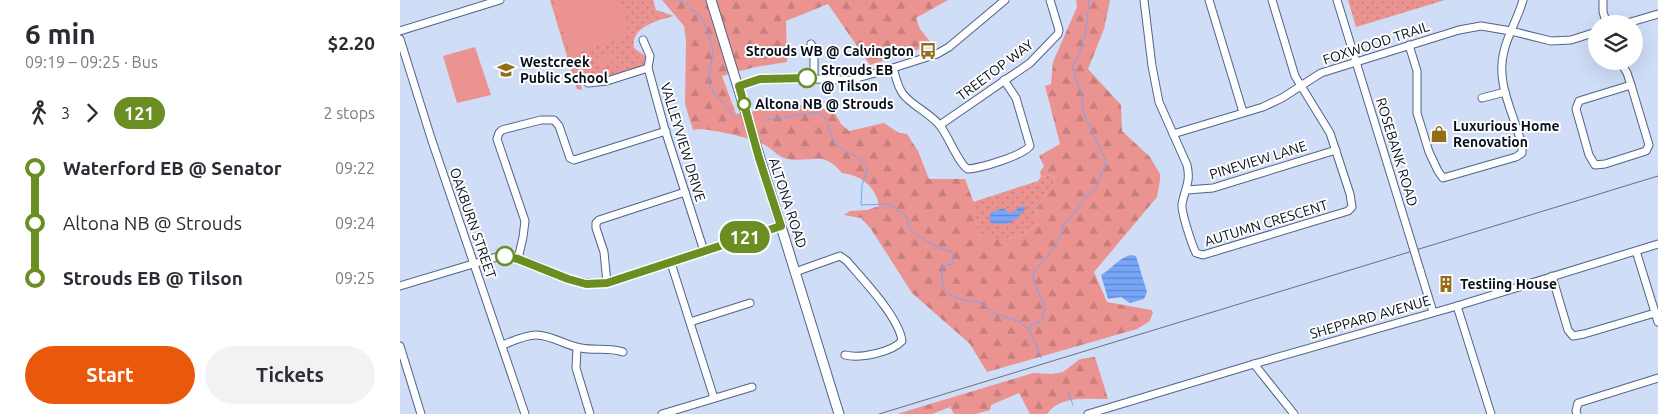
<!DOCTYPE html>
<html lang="en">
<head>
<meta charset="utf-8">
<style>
	body { margin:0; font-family:Ubuntu,sans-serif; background:#f2f2f3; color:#2b2b33; height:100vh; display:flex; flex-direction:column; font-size:19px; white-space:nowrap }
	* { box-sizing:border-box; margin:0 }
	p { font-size:16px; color:#7c7c81 }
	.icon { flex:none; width:28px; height:28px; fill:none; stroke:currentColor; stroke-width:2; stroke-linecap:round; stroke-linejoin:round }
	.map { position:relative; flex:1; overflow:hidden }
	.panel { display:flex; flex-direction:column; background:#fff; width:400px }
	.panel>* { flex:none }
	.badge { padding:0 10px; border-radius:16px; font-size:18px; line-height:32px }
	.tools { position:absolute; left:1188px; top:15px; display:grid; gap:10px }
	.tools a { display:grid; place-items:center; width:55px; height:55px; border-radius:50%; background:#fff; box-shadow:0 5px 20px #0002; font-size:25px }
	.map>.badge { position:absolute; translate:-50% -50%; box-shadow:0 0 0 2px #fff }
	.legs { display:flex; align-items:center; gap:8px; height:55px; padding:0 25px; font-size:16px }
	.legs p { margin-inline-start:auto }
	.summary { display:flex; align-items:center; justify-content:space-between; height:85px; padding:0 25px }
	h1 { font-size:28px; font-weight:700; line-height:38px }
	.cta { display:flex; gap:10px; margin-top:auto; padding:10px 25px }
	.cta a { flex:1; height:58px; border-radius:30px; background:#ea580c; color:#fff; font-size:20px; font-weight:700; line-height:58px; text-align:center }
	.cta a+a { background:#f2f2f3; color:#2b2b33 }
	ul { padding:0 25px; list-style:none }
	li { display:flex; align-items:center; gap:18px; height:55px; font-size:19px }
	li i { display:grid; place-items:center; width:8px; height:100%; margin:0 6px; background:currentColor }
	li i::after { content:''; width:12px; height:12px; margin:-6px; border:4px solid; border-radius:50%; background:#fff }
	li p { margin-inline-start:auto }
	li:first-child i { background:linear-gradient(#0000 50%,currentColor 0) }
	li:last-child i { background:linear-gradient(currentColor 50%,#0000 0) }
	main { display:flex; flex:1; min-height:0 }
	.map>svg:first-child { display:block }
	.green { fill:url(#green-dots) }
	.forest { fill:url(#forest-firs) }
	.pitch { fill:#ea9390 }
	.water { fill:url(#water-rules) }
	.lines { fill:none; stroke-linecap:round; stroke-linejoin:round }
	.stream { stroke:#77a5f9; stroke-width:1 }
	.minor-casing { stroke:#4f6489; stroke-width:9 }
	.major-casing { stroke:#4f6489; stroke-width:11 }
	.minor { stroke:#fff; stroke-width:7 }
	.major { stroke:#fff; stroke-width:9 }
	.rail { stroke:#657083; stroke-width:1 }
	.minor-bridge-casing { stroke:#4f6489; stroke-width:9; stroke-linecap:butt }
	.minor-bridge { stroke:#fff; stroke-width:7 }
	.line-1-casing { stroke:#fff; stroke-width:11 }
	.line-1 { stroke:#6b8e23; stroke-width:8 }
	.stop-1-dot { fill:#fff; stroke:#6b8e23; stroke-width:2.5 }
	.labels { text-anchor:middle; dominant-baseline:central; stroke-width:4; stroke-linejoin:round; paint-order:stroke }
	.street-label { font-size:14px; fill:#060d1b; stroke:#fefefe }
	.poi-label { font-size:14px; font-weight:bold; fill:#060d1b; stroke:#fefefe; text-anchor:start }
	.stop-label { font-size:14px; font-weight:bold; fill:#060d1b; stroke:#fefefe; text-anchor:start }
</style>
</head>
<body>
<main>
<section class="panel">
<div class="summary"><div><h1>6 min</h1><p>09:19 – 09:25 · Bus</p></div><b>$2.20</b></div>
<div class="legs"><svg class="icon" aria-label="walk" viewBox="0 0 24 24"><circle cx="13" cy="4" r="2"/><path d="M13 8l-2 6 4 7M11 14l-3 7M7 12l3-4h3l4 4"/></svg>3<svg class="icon" aria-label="forward" viewBox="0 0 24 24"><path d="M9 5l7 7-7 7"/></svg><b class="badge" style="background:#6b8e23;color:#fff">121</b><p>2 stops</p></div>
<ul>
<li><i style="color:#6b8e23"></i><b>Waterford EB @ Senator</b><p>09:22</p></li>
<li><i style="color:#6b8e23"></i><span>Altona NB @ Strouds</span><p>09:24</p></li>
<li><i style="color:#6b8e23"></i><b>Strouds EB @ Tilson</b><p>09:25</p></li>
</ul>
<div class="cta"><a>Start</a><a>Tickets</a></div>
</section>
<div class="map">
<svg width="1258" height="414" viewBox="0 0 1258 414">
	<defs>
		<pattern id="green-dots" width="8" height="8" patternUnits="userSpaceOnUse" patternTransform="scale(1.25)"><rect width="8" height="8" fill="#ea9390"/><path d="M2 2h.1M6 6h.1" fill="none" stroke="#c77e7c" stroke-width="1.8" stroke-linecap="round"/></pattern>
		<pattern id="forest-firs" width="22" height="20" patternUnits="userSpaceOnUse" patternTransform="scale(1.25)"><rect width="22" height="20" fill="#ea9390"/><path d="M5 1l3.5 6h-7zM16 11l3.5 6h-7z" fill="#c77e7c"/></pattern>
		<pattern id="water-rules" width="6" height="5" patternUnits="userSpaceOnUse" patternTransform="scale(1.25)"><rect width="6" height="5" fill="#77a5f9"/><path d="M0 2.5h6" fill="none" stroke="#6085c9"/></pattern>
	</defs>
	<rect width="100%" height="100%" fill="#cfddf7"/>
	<g class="green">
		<path d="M150,0H253L256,10L274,16C258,20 230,27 234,48L245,56L246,59L243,66L208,77L187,73L180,80L182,90L177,89Z"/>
		<polygon points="948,0 1045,0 956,27"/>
		<path d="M653,175L655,184C640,199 637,203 637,224C611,243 611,240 580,236L577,228L573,202L638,181L641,177Z"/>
	</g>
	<g class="forest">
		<path d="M262,0H548L516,18L520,29L533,45L470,65L428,4L386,21L387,62L355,67L322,76L336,114L396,104L434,111L441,124L449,131L484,123L499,133L507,134L518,151L529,179H565L575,206L577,228L580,235C611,240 611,243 637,224C637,203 640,199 655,184L653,175L641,177L640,172L644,166L639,156L660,144L645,86L651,84L653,62L677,7L676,0H710L704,29L688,69L721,105L722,131L750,157L760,174V180L757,197L694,272L707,302L751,310L753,312L750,321L737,329L587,372L570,344L512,293L471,229L461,218L444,215L450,211L467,210L479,206C476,186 460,175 442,173C423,150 413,163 388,159C379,158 373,149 365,145C354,139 304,126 293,130L285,104L286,41L284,26Z"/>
		<path d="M695,357L708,399C688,399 660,395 647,414H630L619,393L591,405L590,410L575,414H554L550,407L532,414H497L633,373L652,374L663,372L680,359Z"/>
	</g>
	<g class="pitch">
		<path d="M153,0H212C225,12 229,17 227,35L174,54L170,52Z"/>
		<polygon points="75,47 91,95 57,103 43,56"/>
		<polygon points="212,52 216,61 200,67 197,58"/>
	</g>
	<g class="water">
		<path d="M621,206L627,207C614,222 612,226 591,223L589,219L591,213L603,208L611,214Z"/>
		<path d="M731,255L736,256L747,292L744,299L730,303L721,297L708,299L701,275C712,269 719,257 731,255Z"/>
	</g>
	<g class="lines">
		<g class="stream">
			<path d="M279,0L286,4L301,17L308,32L313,51L308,84C315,96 326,105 334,116"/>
			<path d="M365,120L419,112L425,118L434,143L446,152L459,158L468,168L462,185L461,205L487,204L493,206L507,217L510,228L518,236L539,248L552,252L553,255L552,264L543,267C541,273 542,277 543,283C546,302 566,298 580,303C586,305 588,309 593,312C603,318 616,318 625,326C633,333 637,348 641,358"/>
			<path d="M629,331L630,325L642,321L645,308L633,279L634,272L650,253L660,238L664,224L670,219L686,196L695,190L705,165V159L688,123L682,107V97L672,66C686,46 687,24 689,0"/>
			<polyline points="668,392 673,405"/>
		</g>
		<g class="minor-casing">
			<g id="minor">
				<path d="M744,0L752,66L759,102L787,165C791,182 785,188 782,204C781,212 792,245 796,253L803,255L948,211L952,207L950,194L930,133L895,76L872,0"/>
				<polyline points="809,0 843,112"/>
				<polyline points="937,0 1008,231"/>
				<polyline points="1203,0 1203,12 1207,24"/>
				<polyline points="1224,24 1258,14"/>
				<polyline points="0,31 100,0"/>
				<polyline points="0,39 31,138 125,414"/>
				<polyline points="243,40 250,56 248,68 265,130 304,251"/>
				<polyline points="411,44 414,50 414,78"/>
				<path d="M1009,45L1017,71V113L1029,152L1038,171L1043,178L1116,157L1122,153V146C1115,115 1095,84 1104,51C1108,34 1118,18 1123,0"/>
				<polyline points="1220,61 1227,73 1231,85"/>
				<path d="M493,68C496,77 497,86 503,94C513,107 531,113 541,127C548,136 560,166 568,169C581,168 622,156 630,146L616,98L604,80"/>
				<polyline points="188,83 207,81 248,68"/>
				<polygon points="1231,85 1249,145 1246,151 1205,164 1195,165 1189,155 1176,109 1179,101"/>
				<polyline points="339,86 360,79 377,78 450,80 493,68 537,54 549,47 605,0"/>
				<polyline points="1082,98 1105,92"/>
				<polyline points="540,125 630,63 658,34 659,30 650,0"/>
				<polyline points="773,134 863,107 882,98 921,73 1059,30 1081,26 1111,31 1151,41 1171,40 1196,32"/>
				<polyline points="787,190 813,188 936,150"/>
				<polyline points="1236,251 1258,322"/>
				<polyline points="118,259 123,237 125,221 97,139 99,133 102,130 141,120 154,120 159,126 170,158 174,160 266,131"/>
				<polyline points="271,263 314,398"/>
				<polyline points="1020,270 1033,312"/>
				<path d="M395,272L440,256L447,261C463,280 499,317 502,341C492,352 460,359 445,355"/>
				<polyline points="1152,276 1168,330 1173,336 1184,334 1255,313"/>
				<polyline points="207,283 204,252 196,228 196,223 199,220 285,192"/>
				<path d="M0,286L93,258C119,252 144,271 168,279C181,283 193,284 207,283L381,226"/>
				<polyline points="1057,306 1091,414"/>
				<polyline points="290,322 350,303"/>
				<path d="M103,345C113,341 125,335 136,335C152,335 166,346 181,348C194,351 210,347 223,352"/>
				<polyline points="0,346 21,414"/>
				<polyline points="177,348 176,368 190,414"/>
				<polyline points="854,364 894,414"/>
				<polyline points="262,414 352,387"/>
				<polyline points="688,414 854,364 1057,306 1258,244"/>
				<polyline points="1177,414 1176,411 1178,403 1258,378"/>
			</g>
		</g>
		<g class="major-casing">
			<polyline id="major" points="311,0 439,414"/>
		</g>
		<use href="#minor" class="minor"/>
		<use href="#major" class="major"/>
		<polyline class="rail" points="479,414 1258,176"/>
		<g class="minor-bridge-casing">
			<polyline id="minor-bridge" points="1008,231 1020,270"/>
		</g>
		<use href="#minor-bridge" class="minor-bridge"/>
	</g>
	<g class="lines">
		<g class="line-1-casing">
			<polyline id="line-1" points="105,256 118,259 168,279 186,284 207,283 381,226 359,158 339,86 360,79 407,78"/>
		</g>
		<use href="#line-1" class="line-1"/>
	</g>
	<defs>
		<g id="bus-bare" transform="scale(1.35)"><path d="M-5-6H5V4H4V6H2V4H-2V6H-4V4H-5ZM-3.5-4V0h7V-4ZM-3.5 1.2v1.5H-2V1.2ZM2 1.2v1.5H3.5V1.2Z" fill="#946d16" stroke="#fefefe" stroke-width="2.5" paint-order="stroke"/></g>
		<g id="school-bare" transform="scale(1.35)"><path d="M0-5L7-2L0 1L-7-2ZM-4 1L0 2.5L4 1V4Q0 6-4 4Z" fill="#946d16" stroke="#fefefe" stroke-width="2.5" paint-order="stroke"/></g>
		<g id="shop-bare" transform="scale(1.35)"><path d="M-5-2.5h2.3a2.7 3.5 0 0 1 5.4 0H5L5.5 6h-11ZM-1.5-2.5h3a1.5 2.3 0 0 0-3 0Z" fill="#946d16" stroke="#fefefe" stroke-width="2.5" paint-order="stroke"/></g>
		<g id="building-bare" transform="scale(1.35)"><path d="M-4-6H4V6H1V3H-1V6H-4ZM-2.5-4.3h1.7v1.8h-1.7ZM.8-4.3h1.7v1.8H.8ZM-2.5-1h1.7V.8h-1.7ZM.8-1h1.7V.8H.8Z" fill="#946d16" stroke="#fefefe" stroke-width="2.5" paint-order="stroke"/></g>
	</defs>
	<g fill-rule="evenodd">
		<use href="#bus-bare" x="528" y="51"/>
		<use href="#school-bare" x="106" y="70"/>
		<use href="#shop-bare" x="1039" y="134"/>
		<use href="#building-bare" x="1046" y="284"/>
	</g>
	<g class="stop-1-dot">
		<circle cx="407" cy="78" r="9"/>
		<circle cx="344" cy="104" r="6"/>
		<circle cx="105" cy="256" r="9"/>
	</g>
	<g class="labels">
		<g class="street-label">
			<text transform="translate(976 43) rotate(-18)">FOXWOOD TRAIL</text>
			<text transform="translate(595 70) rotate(-37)">TREETOP WAY</text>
			<text transform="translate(283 142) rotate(73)">VALLEYVIEW DRIVE</text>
			<text transform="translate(997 152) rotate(73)">ROSEBANK ROAD</text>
			<text transform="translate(858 160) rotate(-17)">PINEVIEW LANE</text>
			<text transform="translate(388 203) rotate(72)">ALTONA ROAD</text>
			<text transform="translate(73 223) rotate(71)">OAKBURN STREET</text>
			<text transform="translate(866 223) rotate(-17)">AUTUMN CRESCENT</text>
			<text transform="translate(970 317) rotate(-16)">SHEPPARD AVENUE</text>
		</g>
		<g class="poi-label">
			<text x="514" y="51" text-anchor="end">Strouds WB @ Calvington</text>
			<text x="120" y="62">Westcreek<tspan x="120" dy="16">Public School</tspan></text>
			<text x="1053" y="126">Luxurious Home<tspan x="1053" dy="16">Renovation</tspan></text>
			<text x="1060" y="284">Testiing House</text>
		</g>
		<g class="stop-label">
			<text x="421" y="70">Strouds EB<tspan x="421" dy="16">@ Tilson</tspan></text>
			<text x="355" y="104">Altona NB @ Strouds</text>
		</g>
	</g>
</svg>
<div class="tools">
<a><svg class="icon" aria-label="layers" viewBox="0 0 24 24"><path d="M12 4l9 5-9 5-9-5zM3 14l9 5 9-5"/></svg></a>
</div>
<b class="badge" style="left:345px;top:237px;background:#6b8e23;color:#fff">121</b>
</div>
</main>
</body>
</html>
